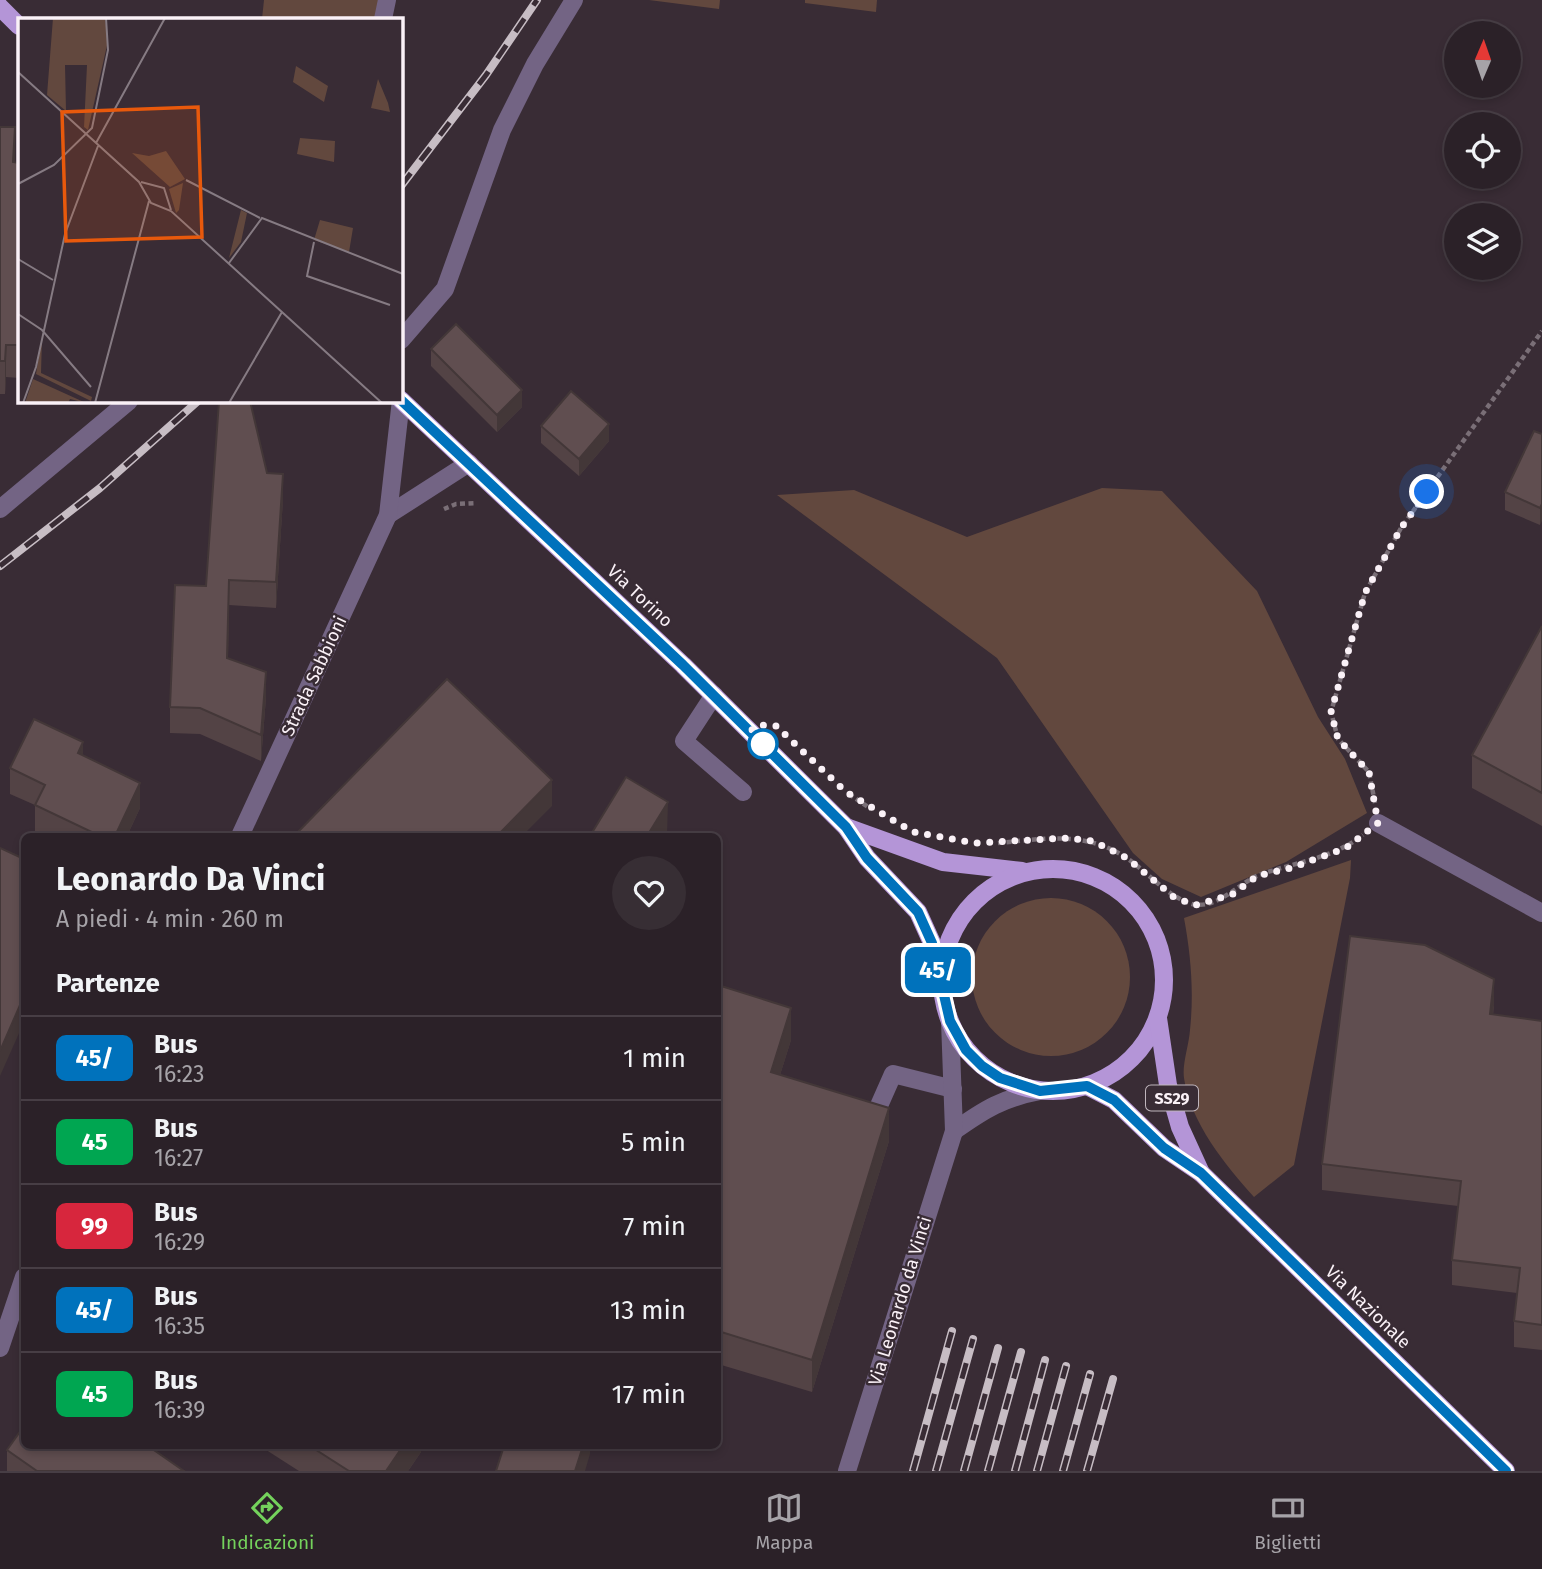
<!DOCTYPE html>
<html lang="it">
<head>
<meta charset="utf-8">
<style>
	body { margin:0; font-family:"Fira Sans",sans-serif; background:#372e34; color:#f1f3f6; height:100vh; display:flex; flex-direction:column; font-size:26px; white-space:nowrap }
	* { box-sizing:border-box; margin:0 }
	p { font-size:23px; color:#a6a3a8 }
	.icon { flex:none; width:38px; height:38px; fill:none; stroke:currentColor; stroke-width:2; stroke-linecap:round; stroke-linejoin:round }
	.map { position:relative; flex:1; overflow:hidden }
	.sheet { position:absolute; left:21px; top:833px; width:700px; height:616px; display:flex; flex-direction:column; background:#2b2128; border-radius:10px; box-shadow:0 4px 10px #0003,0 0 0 2px #473e45 }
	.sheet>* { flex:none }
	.badge { padding:0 14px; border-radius:10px; font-size:24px; line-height:46px }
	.needle { width:46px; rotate:2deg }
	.controls { position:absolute; left:1444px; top:21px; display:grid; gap:14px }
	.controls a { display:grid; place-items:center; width:77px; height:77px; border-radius:50%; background:#2b2128; box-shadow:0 4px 10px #0003,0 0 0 2px #473e45; font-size:35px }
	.you { position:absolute; width:35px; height:35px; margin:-18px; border:5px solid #fff; border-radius:50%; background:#1a73e8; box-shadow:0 0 0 10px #1a73e833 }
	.map>.badge { position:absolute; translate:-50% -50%; box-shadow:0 0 0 4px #fff }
	h2 { padding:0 35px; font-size:26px; line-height:63px }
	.round { display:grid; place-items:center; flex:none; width:74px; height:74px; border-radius:37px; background:#372e34 }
	.summary { display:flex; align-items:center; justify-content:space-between; height:119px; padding:0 35px }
	h1 { font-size:33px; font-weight:700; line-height:52px }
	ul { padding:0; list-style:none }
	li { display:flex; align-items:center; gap:21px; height:84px; padding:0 35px; border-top:2px solid #473e45 }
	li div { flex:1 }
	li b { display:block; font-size:26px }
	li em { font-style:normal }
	li .badge { min-width:77px; font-weight:700; text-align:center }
	.tabs { display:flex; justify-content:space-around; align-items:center; height:98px; border-top:2px solid #473e45; background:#2b2128; font-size:19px; color:#a6a3a8 }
	.tabs a { display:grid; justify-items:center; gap:4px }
	.tabs .on { color:#74d25c }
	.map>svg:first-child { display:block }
	.green { fill:#62483e }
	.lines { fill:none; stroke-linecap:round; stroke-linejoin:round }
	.path { stroke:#7a6f77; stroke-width:4.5; stroke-dasharray:5 3.5; stroke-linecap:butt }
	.minor { stroke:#736484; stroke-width:18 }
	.major { stroke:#b495d7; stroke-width:18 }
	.rail-casing { stroke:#c7bdc4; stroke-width:8 }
	.rail { stroke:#392c35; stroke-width:5; stroke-dasharray:16; stroke-linecap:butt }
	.wall { fill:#534345 }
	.shaded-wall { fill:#433738 }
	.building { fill:#604e50; stroke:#433738; stroke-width:2 }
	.line-casing { stroke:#fff; stroke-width:16 }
	.line { stroke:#0072bc; stroke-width:10 }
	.walk { stroke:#faf1f7; stroke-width:7; stroke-dasharray:0 12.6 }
	.stop-dot { fill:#fff; stroke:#0072bc; stroke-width:3.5 }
	.labels { text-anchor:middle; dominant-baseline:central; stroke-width:5; stroke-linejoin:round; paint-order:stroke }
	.shield { fill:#392c35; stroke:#c0b6bd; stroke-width:2 }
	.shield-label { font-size:16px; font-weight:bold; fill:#faf1f7 }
	.street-label { font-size:18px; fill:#faf1f7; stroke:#392c35 }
	.inset-road { fill:none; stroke:#867b83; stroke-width:2 }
	.view { fill:#e8590c; fill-opacity:0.15; stroke:#e8590c; stroke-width:3.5 }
	.inset-edge { fill:none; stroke:#faf1f7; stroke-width:3.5 }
</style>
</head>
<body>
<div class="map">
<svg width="1542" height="1471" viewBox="0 0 1542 1471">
	<rect width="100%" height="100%" fill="#392c35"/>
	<g class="green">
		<polygon points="264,0 379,0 375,19 262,19"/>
		<polygon points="649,0 720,0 719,9"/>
		<polygon points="805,0 877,0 876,12 805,3"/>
		<polygon points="1102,488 1162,491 1257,591 1318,717 1345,759 1367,813 1286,862 1201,897 1162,879 1133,853 997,658 777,495 854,490 967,537"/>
		<path d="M1351,860L1350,878L1294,1165L1254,1197C1226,1166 1190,1122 1184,1078C1182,1064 1189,1045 1190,1030C1194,992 1191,956 1184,918Z"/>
		<circle cx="1051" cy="977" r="79"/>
	</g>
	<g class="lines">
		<g class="path">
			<polyline points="444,509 456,504 477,503"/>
			<polyline points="849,794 871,809"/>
			<polyline points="1375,803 1369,772 1338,739 1331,712 1365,593 1401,528 1542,331"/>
			<path d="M998,843C1050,838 1093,830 1136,865C1154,879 1170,897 1192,904C1217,910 1239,883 1259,875C1295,862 1332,859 1363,835"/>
		</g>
		<g class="minor">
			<polyline points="383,19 387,0"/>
			<polyline points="401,340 445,289 502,130 535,64 574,0"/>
			<polyline points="0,509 129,401"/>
			<polyline points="388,515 469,463"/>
			<polyline points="714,695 684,741 743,792"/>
			<polyline points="1378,823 1542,913"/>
			<polyline points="240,836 388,515 401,400"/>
			<polyline points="874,1117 893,1074 953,1089"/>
			<path d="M954,1131C985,1109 1003,1098 1040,1091"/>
			<polyline points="0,1348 24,1277"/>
			<polyline points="847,1471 954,1131 950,1021"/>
		</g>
		<g class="major">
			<polyline points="0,7 19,26"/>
			<polyline points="401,400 683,665 846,827 867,858 918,912 932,943 942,989"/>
			<polyline points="846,827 943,862 1022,871"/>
			<circle cx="1053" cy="980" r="111"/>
			<polyline points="1158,1018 1168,1085 1180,1127 1201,1173"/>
			<polyline points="1087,1086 1114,1100 1164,1148 1201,1173 1506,1471"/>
		</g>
		<g class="rail-casing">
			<g id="rail">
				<polyline points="401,186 486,75 537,0"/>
				<polyline points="0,566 100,488 198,401"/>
				<polyline points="913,1471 952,1331"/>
				<polyline points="936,1471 973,1339"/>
				<polyline points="964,1471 998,1348"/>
				<polyline points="988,1471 1021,1352"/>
				<polyline points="1015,1471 1045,1360"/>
				<polyline points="1037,1471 1066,1366"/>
				<polyline points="1063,1471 1090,1374"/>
				<polyline points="1087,1471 1113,1379"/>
			</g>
		</g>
		<use href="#rail" class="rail"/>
	</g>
	<g class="wall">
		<polygon points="0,127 15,162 19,163 19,378 6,377 5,394 0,394"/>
		<polygon points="431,349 522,407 497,432 431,366"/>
		<polygon points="541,426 609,441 579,476 541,443"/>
		<polygon points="1542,434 1540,525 1505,510 1505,492"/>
		<polygon points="267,473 283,499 276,608 229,605 228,659 266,697 261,761 200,734 170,733 170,707 206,586"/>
		<polygon points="1542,626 1542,826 1472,788 1472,755"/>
		<polygon points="83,756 140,808 127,836 47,836 35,831 35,805 10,794 10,768"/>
		<polygon points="718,985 791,1040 780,1075 889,1141 812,1392 718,1364"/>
		<polygon points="1494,1005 1493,1015 1542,1021 1542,1350 1514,1347 1514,1321 1517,1293 1452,1285 1452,1260 1458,1206 1322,1190 1322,1164"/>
		<polygon points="260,1446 421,1446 421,1452 408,1471 299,1471"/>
		<polygon points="7,1450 184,1471 7,1471"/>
	</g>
	<g class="shaded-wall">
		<polygon points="15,127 15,160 13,195 13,162"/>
		<polygon points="6,345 6,377 5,394 5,361"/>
		<polygon points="522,390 522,407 497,432 497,415"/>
		<polygon points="609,424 609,441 579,476 579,459"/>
		<polygon points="283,474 283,499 276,608 276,582"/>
		<polygon points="1542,504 1542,521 1540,525 1540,508"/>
		<polygon points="229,580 229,605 227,684 227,658"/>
		<polygon points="266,672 266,697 261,761 261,735"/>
		<polygon points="83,742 83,767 78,753"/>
		<polygon points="552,780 552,806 522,836 497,836"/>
		<polygon points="140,783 140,808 127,836 115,836"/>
		<polygon points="668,802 667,836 647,836"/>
		<polygon points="1494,979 1494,1005 1490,1040 1490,1014"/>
		<polygon points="24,996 24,1022 0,1076 0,1051"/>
		<polygon points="791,1008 791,1040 771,1104 771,1072"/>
		<polygon points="889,1108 889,1141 812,1392 812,1360"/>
		<polygon points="403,1446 421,1446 421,1452 408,1471 386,1471"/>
		<polygon points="583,1446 590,1446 590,1454 585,1471 575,1471"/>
	</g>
	<g class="building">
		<polygon points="0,127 15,127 13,162 19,163 19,345 6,345 5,361 0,361"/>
		<polygon points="456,324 522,390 497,415 431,349"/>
		<polygon points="571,391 609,424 579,459 541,426"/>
		<polygon points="219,401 250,401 267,473 283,474 276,582 229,580 227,658 266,672 261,735 200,708 170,707 175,585 206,586"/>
		<polygon points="1534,431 1542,434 1542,504 1540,508 1505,492"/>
		<polygon points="1542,626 1542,793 1472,755"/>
		<polygon points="447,679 552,780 497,836 301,836 297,833"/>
		<polygon points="34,719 83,742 78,753 140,783 115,836 100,836 35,805 45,785 10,768"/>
		<polygon points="626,777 668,802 647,836 590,836"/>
		<polygon points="0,848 24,859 24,996 0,1051"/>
		<polygon points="1350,936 1425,945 1494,979 1490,1014 1542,1021 1542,1325 1514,1321 1520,1268 1452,1260 1461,1181 1322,1164"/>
		<polygon points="718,985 791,1008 771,1072 889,1108 812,1360 718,1331"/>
		<polygon points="24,1426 24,1446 148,1446 184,1471 37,1471 7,1450"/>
		<polygon points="310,1446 403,1446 386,1471 349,1471"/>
		<polygon points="504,1446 583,1446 575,1471 496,1471"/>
	</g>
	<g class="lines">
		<g class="line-casing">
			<polyline id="line" points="401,400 683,665 846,827 867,858 918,912 932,943 950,1021 966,1050 982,1066 1000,1078 1040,1091 1087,1086 1114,1100 1164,1148 1201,1173 1506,1471"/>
		</g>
		<use href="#line" class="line"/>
		<polyline class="walk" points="763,744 769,750 750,731 760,725 776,726 846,792 913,832 975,843 1068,838 1093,841 1127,858 1175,898 1196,905 1233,894 1257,876 1291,868 1346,848 1378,823 1369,772 1338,739 1331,712 1365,593 1401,528 1427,492"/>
	</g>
	<circle class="stop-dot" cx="763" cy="744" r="14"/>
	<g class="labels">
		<rect class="shield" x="1146" y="1085.5" width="52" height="25" rx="5"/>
		<g class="shield-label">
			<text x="1172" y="1098">SS29</text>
		</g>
		<g class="street-label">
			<text transform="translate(640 596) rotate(43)">Via Torino</text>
			<text transform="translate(314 676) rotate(-65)">Strada Sabbioni</text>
			<text transform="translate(900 1301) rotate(-73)">Via Leonardo da Vinci</text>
			<text transform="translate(1368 1307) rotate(44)">Via Nazionale</text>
		</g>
	</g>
	<g transform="translate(18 18)">
		<rect width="385" height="385" fill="#392c35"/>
		<path d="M35,0H87L90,23L70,112L66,109L69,47H47L48,93L29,77ZM278,48L310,68L306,84L275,64ZM360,61L370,85L372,94L353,90ZM282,120L317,123L316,144L279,136ZM148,133L167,161L152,169L114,135L131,138ZM165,165L161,192L158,195L151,171ZM223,192L229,195L223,224L211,240ZM302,202L335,210L331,234L296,222ZM24,319L23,355L74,379L73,383L18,356ZM15,361L68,385L52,381L50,385H7Z" fill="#62483e"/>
		<path class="inset-road" d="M0,54L121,164L133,185L153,193L364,385M78,125L147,0M168,162L242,200M123,164L146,170L153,192M0,166L36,147L74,110L90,32L88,0M296,224L289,258L372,287M0,241L35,262M211,245L244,200L385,256M0,296L24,312L73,369M385,343V366M5,385L18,349L47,216L80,128M77,385L131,183M211,385L264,294"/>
		<path class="view" d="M180,89L184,219L48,223L44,94Z"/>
		<rect width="385" height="385" class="inset-edge"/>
	</g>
</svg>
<div class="controls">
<a><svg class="needle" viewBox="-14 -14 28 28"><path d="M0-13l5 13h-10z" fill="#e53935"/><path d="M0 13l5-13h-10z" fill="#a6a3a8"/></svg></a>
<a><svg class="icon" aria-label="locate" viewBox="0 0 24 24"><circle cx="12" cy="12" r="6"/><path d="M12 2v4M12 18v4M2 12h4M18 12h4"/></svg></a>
<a><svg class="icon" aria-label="layers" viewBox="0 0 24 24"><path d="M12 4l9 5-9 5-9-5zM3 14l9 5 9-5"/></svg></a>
</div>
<div class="you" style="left:1427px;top:492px"></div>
<b class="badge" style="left:938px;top:970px;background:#0072bc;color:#fff">45/</b>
<section class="sheet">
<div class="summary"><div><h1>Leonardo Da Vinci</h1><p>A piedi · 4 min · 260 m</p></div><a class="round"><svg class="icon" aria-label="heart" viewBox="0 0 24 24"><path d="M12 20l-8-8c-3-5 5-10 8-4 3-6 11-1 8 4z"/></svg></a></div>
<h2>Partenze</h2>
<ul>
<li><span class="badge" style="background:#0072bc;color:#fff">45/</span><div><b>Bus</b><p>16:23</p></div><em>1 min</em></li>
<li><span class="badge" style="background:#00a651;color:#fff">45</span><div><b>Bus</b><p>16:27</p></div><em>5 min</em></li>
<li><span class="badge" style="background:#d7263d;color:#fff">99</span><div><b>Bus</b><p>16:29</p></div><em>7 min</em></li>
<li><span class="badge" style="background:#0072bc;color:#fff">45/</span><div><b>Bus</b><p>16:35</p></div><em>13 min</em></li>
<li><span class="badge" style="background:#00a651;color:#fff">45</span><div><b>Bus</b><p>16:39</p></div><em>17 min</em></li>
</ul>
</section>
</div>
<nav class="tabs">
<a class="on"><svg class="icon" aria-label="directions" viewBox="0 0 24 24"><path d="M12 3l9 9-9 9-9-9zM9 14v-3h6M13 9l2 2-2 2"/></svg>Indicazioni</a>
<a><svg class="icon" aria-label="map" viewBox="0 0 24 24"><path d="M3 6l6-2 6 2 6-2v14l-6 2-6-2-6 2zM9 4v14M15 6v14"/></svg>Mappa</a>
<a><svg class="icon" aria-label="tickets" viewBox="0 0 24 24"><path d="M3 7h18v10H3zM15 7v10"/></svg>Biglietti</a>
</nav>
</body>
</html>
